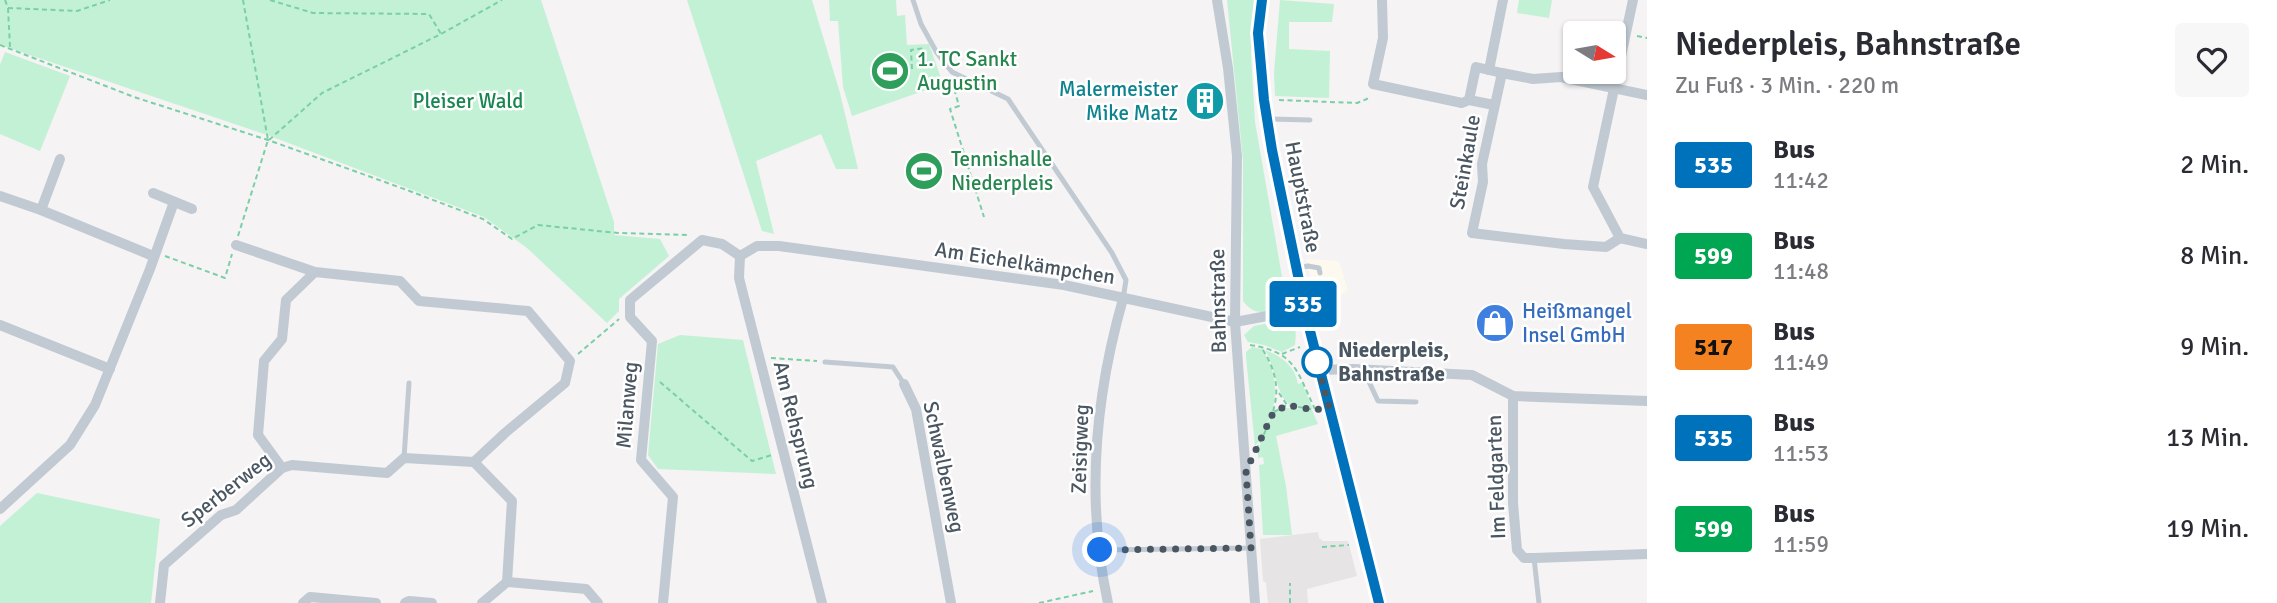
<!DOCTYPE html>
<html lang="de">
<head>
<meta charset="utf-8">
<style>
	body { margin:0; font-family:Signika,sans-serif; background:#f7f7f7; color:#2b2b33; height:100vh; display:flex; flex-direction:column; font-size:26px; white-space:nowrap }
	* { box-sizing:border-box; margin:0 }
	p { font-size:23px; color:#7c7c81 }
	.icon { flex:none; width:38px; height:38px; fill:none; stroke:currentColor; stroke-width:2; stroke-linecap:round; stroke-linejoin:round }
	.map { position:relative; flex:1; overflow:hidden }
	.drawer { display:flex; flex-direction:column; background:#fff; width:630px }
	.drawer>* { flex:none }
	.badge { padding:0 14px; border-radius:5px; font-size:24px; line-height:46px }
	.needle { width:46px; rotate:101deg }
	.fabs { position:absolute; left:1563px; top:21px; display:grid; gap:14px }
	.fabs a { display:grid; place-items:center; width:63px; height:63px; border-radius:7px; background:#fff; box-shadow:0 2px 5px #0004; font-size:35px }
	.you { position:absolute; width:35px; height:35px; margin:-18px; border:5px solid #fff; border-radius:50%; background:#1a73e8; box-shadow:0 0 0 10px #1a73e833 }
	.map>.badge { position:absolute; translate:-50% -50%; box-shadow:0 0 0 4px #fff }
	.round { display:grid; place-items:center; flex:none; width:74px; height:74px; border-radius:7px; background:#f7f7f7 }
	.headline { display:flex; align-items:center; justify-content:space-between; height:119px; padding:0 28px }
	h1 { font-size:33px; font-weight:600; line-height:52px }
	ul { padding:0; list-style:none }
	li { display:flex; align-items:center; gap:21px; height:91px; padding:0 28px }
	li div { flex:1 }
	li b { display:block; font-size:26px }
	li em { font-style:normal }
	li .badge { min-width:77px; font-weight:700; text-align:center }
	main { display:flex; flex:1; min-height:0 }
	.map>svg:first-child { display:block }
	.commercial { fill:#fdf9ef }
	.education { fill:#e6e4e5 }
	.green { fill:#c3f1d5 }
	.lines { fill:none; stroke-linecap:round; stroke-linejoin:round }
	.path { stroke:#7ad0a6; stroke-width:2; stroke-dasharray:5 3.5; stroke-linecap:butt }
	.lane { stroke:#c1cad2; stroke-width:5 }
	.street { stroke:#c1cad2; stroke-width:10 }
	.secondary { stroke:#c1cbd6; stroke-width:14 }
	.line-casing { stroke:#fff; stroke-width:16 }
	.line { stroke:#0072bc; stroke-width:10 }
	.walk { stroke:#4a5661; stroke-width:7; stroke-dasharray:0 12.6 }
	.stop-dot { fill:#fff; stroke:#0072bc; stroke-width:3.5 }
	.labels { text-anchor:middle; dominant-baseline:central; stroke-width:5; stroke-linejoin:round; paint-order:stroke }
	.leisure-label { font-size:21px; fill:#27864d; stroke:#fff; text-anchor:start }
	.culture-label { font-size:21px; fill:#0d838f; stroke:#fff; text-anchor:end }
	.park-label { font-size:21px; fill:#17864f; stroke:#fff }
	.street-label { font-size:21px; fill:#4a5661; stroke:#fff }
	.shop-label { font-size:21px; fill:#366cbe; stroke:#fff; text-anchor:start }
	.stop-label { font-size:21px; font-weight:bold; fill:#4a5661; stroke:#fff; text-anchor:start }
</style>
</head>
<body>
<main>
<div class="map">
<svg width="1647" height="603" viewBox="0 0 1647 603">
	<rect width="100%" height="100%" fill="#f5f3f3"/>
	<polygon class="commercial" points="1306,259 1339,261 1348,290 1337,298 1318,304"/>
	<polygon class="education" points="1318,532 1319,538 1323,541 1348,541 1357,576 1307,589 1308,603 1268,603 1266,583 1263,581 1260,539"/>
	<g class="green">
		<polygon points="0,0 541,0 614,222 614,235 660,239 669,256 619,299 619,311 607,323 527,248 484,217 270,136 0,45"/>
		<polygon points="687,0 812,0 840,93 858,169 836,169 821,134 756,161 774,234 762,231"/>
		<polygon points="829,0 896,0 897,16 905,15 907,45 929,44 943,84 852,116 843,87 838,21 830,21"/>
		<path d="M1227,0H1254L1251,54L1255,122L1284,288C1284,313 1257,321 1243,301V160Z"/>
		<polygon points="1280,0 1334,4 1332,22 1289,22 1289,49 1330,51 1329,98 1275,96 1274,73"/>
		<polygon points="1519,0 1552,0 1549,18 1517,13"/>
		<polygon points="5,52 70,76 40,151 0,134 0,65"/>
		<path d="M1285,320C1298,325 1296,333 1295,345L1282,352L1264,345L1248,342L1244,335L1254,326Z"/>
		<polygon points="680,335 743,340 776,474 658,469 648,455 658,344"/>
		<path d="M1252,347L1262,349C1277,373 1279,397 1268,422C1264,431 1261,440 1255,446L1246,357V352Z"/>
		<path d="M1265,350C1281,356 1295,366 1298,384L1302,383L1313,409C1306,407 1297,407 1291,405C1277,399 1274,363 1265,350Z"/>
		<polygon points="1287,408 1312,410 1318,424 1276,436 1286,486 1292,535 1263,535 1259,465 1264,464 1263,457 1258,458 1258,450 1273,413"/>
		<polygon points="37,493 160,519 151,603 0,603 0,526"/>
	</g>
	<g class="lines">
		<g class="path">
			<polyline points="5,0 8,8 10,47"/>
			<polyline points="270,0 313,13 429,14 441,34"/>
			<polyline points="8,8 77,11 110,0"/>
			<polyline points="1637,36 1647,38"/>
			<polyline points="0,45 134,97 268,140 407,190 483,219 512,239 538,225 618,233 690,235"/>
			<polyline points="912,69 911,50 925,48"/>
			<polyline points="952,81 959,106 950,109 984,217"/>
			<polyline points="1279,100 1357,103 1367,99 1368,96"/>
			<polyline points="269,140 322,93 441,34 502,0"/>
			<polyline points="238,236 268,140 243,0"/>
			<polyline points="165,256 225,278 232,254"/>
			<path d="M1250,345C1297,352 1297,373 1315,409"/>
			<polyline points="578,354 619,319"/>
			<polyline points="1282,354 1300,347"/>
			<polyline points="771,358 817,361"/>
			<polyline points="660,382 752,461 772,455"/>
			<polyline points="1279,393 1287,405 1315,410"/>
			<polyline points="1274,412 1287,405"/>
			<path d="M1256,450C1276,411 1287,386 1261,347"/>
			<polyline points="1322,547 1349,545"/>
			<polyline points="1039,603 1093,591"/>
			<polyline points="1290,603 1290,583"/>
		</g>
		<g class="lane">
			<polyline points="913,0 921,24 937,53 952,72 1008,99 1112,253 1126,280 1123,299"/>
			<polyline points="1270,119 1310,120"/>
			<polyline points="1299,268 1308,266 1319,268 1320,273"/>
			<polyline points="1327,300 1329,309"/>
			<polyline points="825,362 893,367 904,384"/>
			<polyline points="1363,369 1378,401 1416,402"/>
			<polyline points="404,458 409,383"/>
			<polyline points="1100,550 1251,548"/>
			<polyline points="1534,558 1539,603"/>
		</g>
		<g class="street">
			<polyline points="1217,0 1228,68 1237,156 1235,322 1255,603"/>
			<polyline points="1382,0 1383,38 1373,84 1462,103 1469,100 1494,105"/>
			<polyline points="1503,0 1489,70 1502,73 1482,164 1483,182 1472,233 1564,244 1606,247 1620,238"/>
			<polyline points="1633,0 1593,187 1620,238 1647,244"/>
			<polyline points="1502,73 1533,79 1561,77 1647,95"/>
			<polyline points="1469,100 1476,67 1489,70"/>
			<polyline points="153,193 192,209"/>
			<polyline points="0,196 41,210 153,256"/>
			<polyline points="41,210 60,159"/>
			<polyline points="236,245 315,272 400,281 419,301 528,311 570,361 565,383 505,433 474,462"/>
			<polyline points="740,256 757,246 779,246 1064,285 1235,322 1305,309"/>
			<polyline points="740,256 739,278 822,603"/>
			<polyline points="0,325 110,369"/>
			<polyline points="1319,370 1354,369 1472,375 1513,396 1647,401"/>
			<polyline points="904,384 916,409 951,603"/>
			<polyline points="1513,396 1513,503 1517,550 1524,558 1534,558 1647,554"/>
			<polyline points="282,468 258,435 264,361 282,339 286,300 315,272"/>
			<polyline points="0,509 70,445 95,405 150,269 174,202"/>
			<polyline points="160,603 164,565 221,515 236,510 282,468 292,465 387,473 404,458 474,462 512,501 507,582"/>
			<polyline points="303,603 310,597 376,603"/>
			<polyline points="405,603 409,601 432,603"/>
			<polyline points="482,603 507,582 586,589 598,603"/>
			<polyline points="663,603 673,497 641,460 652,341 630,317 630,300 702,240 722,244 740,256"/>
			<path d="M1108,603C1086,502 1095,397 1123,299"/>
		</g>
		<polyline class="secondary" points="1262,0 1257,33 1264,100 1272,150 1307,319 1379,603"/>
	</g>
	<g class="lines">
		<g class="line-casing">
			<polyline id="line" points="1262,0 1258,33 1264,100 1272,150 1307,319 1379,603"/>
		</g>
		<use href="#line" class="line"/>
		<polyline class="walk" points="1100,550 1251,548 1246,471 1273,413 1287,405 1315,410 1329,407 1317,362"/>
	</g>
	<defs>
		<g id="stadium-disc" transform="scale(2.0125)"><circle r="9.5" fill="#2e9e5b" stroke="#fff"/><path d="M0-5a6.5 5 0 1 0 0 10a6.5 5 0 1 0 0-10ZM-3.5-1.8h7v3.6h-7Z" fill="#fff"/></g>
		<g id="building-disc" transform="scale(2.0125)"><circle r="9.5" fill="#0f9aa8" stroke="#fff"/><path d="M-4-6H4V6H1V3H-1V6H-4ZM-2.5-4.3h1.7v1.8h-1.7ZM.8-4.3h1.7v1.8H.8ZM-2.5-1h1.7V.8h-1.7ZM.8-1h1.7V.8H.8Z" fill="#fff"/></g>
		<g id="shop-disc" transform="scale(2.0125)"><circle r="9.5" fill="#3f7fe0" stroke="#fff"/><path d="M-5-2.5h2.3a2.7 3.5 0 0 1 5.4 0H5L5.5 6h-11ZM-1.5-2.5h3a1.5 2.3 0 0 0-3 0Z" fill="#fff"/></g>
	</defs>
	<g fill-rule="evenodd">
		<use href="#stadium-disc" x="890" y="71"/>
		<use href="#building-disc" x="1205" y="101"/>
		<use href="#stadium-disc" x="924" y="171"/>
		<use href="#shop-disc" x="1495" y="323"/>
	</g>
	<circle class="stop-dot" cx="1317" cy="362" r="14"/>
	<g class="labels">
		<g class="leisure-label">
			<text x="917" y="59">1. TC Sankt<tspan x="917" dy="24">Augustin</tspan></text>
			<text x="951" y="159">Tennishalle<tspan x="951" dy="24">Niederpleis</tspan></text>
		</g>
		<g class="culture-label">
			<text x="1178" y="89">Malermeister<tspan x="1178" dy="24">Mike Matz</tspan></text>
		</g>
		<g class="park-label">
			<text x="468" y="101">Pleiser Wald</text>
		</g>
		<g class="street-label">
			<text transform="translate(1465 162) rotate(-80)">Steinkaule</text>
			<text transform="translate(1303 197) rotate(79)">Hauptstraße</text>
			<text transform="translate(1025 263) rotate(9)">Am Eichelkämpchen</text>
			<text transform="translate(1218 301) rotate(-91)">Bahnstraße</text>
			<text transform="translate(627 405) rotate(-85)">Milanweg</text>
			<text transform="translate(796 425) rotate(76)">Am Rehsprung</text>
			<text transform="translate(1080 449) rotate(-88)">Zeisigweg</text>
			<text transform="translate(944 467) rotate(78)">Schwalbenweg</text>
			<text transform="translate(1496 477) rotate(-92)">Im Feldgarten</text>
			<text transform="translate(226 490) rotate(-38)">Sperberweg</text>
		</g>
		<g class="shop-label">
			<text x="1522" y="311">Heißmangel<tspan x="1522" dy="24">Insel GmbH</tspan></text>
		</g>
		<g class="stop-label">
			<text x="1338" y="350">Niederpleis,<tspan x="1338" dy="24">Bahnstraße</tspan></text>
		</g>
	</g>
</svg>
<div class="fabs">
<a><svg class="needle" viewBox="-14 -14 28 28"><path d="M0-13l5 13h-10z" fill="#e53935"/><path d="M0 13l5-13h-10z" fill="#7c7c81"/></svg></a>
</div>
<div class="you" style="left:1100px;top:550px"></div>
<b class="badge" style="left:1303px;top:304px;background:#0072bc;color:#fff">535</b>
</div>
<section class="drawer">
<div class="headline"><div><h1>Niederpleis, Bahnstraße</h1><p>Zu Fuß · 3 Min. · 220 m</p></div><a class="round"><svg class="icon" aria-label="heart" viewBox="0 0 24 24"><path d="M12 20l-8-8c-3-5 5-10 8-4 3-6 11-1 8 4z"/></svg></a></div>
<ul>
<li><span class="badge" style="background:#0072bc;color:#fff">535</span><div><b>Bus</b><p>11:42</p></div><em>2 Min.</em></li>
<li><span class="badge" style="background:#00a651;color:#fff">599</span><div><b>Bus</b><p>11:48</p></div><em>8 Min.</em></li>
<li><span class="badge" style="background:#f58220;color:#111">517</span><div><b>Bus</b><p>11:49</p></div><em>9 Min.</em></li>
<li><span class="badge" style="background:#0072bc;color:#fff">535</span><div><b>Bus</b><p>11:53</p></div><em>13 Min.</em></li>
<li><span class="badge" style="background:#00a651;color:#fff">599</span><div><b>Bus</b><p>11:59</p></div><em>19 Min.</em></li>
</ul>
</section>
</main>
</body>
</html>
